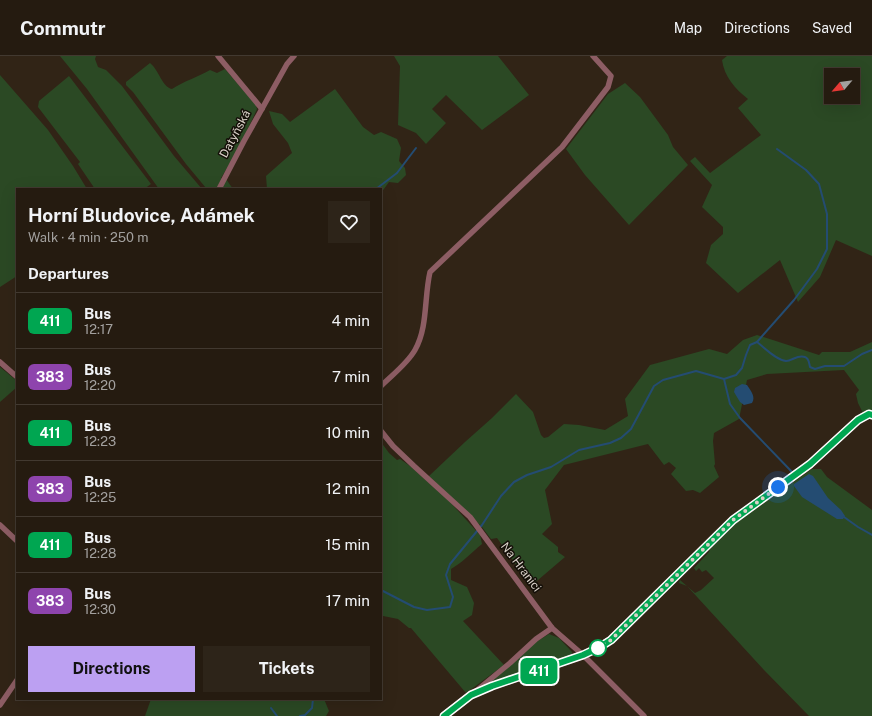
<!DOCTYPE html>
<html lang="en">
<head>
<meta charset="utf-8">
<style>
	body { margin:0; font-family:"Public Sans",sans-serif; background:#2d2419; color:#f1f3f6; height:100vh; display:flex; flex-direction:column; font-size:15px; white-space:nowrap }
	* { box-sizing:border-box; margin:0 }
	p { font-size:13px; color:#a3a19f }
	.icon { flex:none; width:22px; height:22px; fill:none; stroke:currentColor; stroke-width:2; stroke-linecap:round; stroke-linejoin:round }
	.map { position:relative; flex:1; overflow:hidden }
	.panel { position:absolute; left:16px; top:132px; width:366px; height:512px; display:flex; flex-direction:column; background:#251b10; border-radius:0px; box-shadow:0 4px 16px #0002,0 0 0 1px #423930 }
	.panel>* { flex:none }
	.badge { padding:0 8px; border-radius:6px; font-size:14px; line-height:26px }
	.needle { width:26px; rotate:241deg }
	.buttons { position:absolute; left:824px; top:12px; display:grid; gap:8px }
	.buttons a { display:grid; place-items:center; width:36px; height:36px; border-radius:0px; background:#251b10; box-shadow:0 4px 16px #0002,0 0 0 1px #423930; font-size:20px }
	.you { position:absolute; width:20px; height:20px; margin:-10px; border:3px solid #fff; border-radius:50%; background:#1a73e8; box-shadow:0 0 0 6px #1a73e833 }
	.map>.badge { position:absolute; translate:-50% -50%; box-shadow:0 0 0 2px #fff }
	h2 { padding:0 12px; font-size:15px; line-height:36px }
	.round { display:grid; place-items:center; flex:none; width:42px; height:42px; border-radius:0px; background:#2d2419 }
	.overview { display:flex; align-items:center; justify-content:space-between; height:68px; padding:0 12px }
	h1 { font-size:19px; font-weight:700; line-height:30px }
	.action { display:flex; gap:8px; margin-top:auto; padding:8px 12px }
	.action a { flex:1; height:46px; border-radius:0px; background:#bca0f2; color:#111; font-size:16px; font-weight:700; line-height:46px; text-align:center }
	.action a+a { background:#2d2419; color:#f1f3f6 }
	ul { padding:0; list-style:none }
	li { display:flex; align-items:center; gap:12px; height:56px; padding:0 12px; border-top:1px solid #423930 }
	li div { flex:1 }
	li b { display:block; font-size:15px }
	li em { font-style:normal }
	li .badge { min-width:44px; font-weight:700; text-align:center }
	header { display:flex; align-items:center; gap:24px; box-sizing:border-box; height:56px; padding:0 20px; background:#251b10; border-bottom:1px solid #423930 }
	header strong { font-size:19px }
	nav { display:flex; gap:22px; margin-inline-start:auto; font-size:14px }
	.map>svg:first-child { display:block }
	.green { fill:#2b4924; fill-rule:evenodd }
	.water { fill:#244c72 }
	.lines { fill:none; stroke-linecap:round; stroke-linejoin:round }
	.stream { stroke:#244c72; stroke-width:2 }
	.street { stroke:#8d5d64; stroke-width:5.5 }
	.secondary { stroke:#c67b87; stroke-width:8 }
	.line-casing { stroke:#fff; stroke-width:9 }
	.line { stroke:#00a651; stroke-width:6 }
	.walk { stroke:#d9d1c8; stroke-width:4; stroke-dasharray:0 7.2 }
	.stop-dot { fill:#fff; stroke:#00a651; stroke-width:2 }
	.labels { text-anchor:middle; dominant-baseline:central; stroke-width:3; stroke-linejoin:round; paint-order:stroke }
	.street-label { font-size:12px; fill:#d9d1c8; stroke:#140f08 }
</style>
</head>
<body>
<header>
<strong>Commutr</strong>
<nav><a>Map</a><a>Directions</a><a>Saved</a></nav>
</header>
<div class="map">
<svg width="872" height="660" viewBox="0 0 872 660">
	<rect width="100%" height="100%" fill="#312416"/>
	<g class="green">
		<polygon points="60,0 96,0 95,3 98,11 106,14 122,30 174,100 202,133 159,133 87,33"/>
		<polygon points="394,0 498,0 529,39 482,74 446,39 432,53 446,67 426,88 416,77 398,69 400,10"/>
		<path d="M727,0H872V200L836,184L820,221L798,246L780,204L738,237L706,207L711,189L723,178V171L702,151L712,129L690,105L695,101L710,117L761,79L738,52L748,43C735,33 724,20 722,4ZM831,19H853V41H831Z"/>
		<path d="M150,7C159,14 162,31 172,33C184,25 198,21 210,14L217,17L225,13L256,49L257,53C246,77 235,100 221,122L226,123L233,133H205L206,132L186,108L133,36L126,29V26Z"/>
		<polygon points="0,19 48,74 73,110 87,133 17,133 17,220 0,231"/>
		<polygon points="69,20 151,128 144,133 95,133 78,108 80,106 38,51 39,45"/>
		<polygon points="625,27 640,41 668,79 673,91 688,109 629,169 585,119 566,93 608,38"/>
		<polygon points="335,33 363,71 374,79 381,76 397,83 401,92 399,105 405,112 406,119 398,127 389,126 381,137 381,133 267,133 266,120 292,97 288,87 273,68 269,55 282,58 290,66"/>
		<polygon points="757,279 819,299 822,296 850,296 872,286 872,355 863,357 858,347 856,338 859,334 844,314 767,318 747,324 739,363 714,377 713,385 715,408 714,410 719,421 700,437 693,434 686,435 671,418 676,412 669,406 664,409 648,388 564,409 545,434 552,468 542,478 558,491 558,496 565,501 531,530 497,482 491,483 482,471 429,420 465,386 492,362 516,338 533,356 541,379 544,382 548,381 564,368 579,369 605,374 628,360 625,343 650,309 709,293 727,298 743,284"/>
		<polygon points="0,311 17,325 17,331 0,346"/>
		<path d="M381,386L389,397L397,404L400,403L410,410L449,445L480,479L482,488C471,497 463,506 451,513V524L467,531L474,547L472,559L463,565L504,609L466,637L411,572H409L398,563L383,560L381,562Z"/>
		<polygon points="812,413 821,413 827,421 872,454 872,660 809,660 764,614 687,530 679,527 680,524 695,537 701,534 714,522 706,514 702,516 699,512 696,515 694,512 709,496 710,493 734,467 737,466"/>
		<polygon points="549,578 559,582 572,596 572,599 487,628 536,586"/>
		<polygon points="151,643 324,643 329,655 326,660 145,660"/>
	</g>
	<g class="water">
		<path d="M742,328L747,329C751,335 756,341 752,347L744,349L740,346L734,336L735,332Z"/>
		<polygon points="809,418 813,420 828,442 841,454 845,460 843,463 837,463 802,441 794,430 794,428"/>
	</g>
	<g class="lines">
		<g class="stream">
			<polyline points="376,133 397,117 416,92"/>
			<polyline points="757,286 794,244 817,213 827,193 827,158 819,128 806,114 777,93"/>
			<polyline points="724,323 730,348 740,362 793,417"/>
			<polyline points="844,461 858,471 872,479"/>
			<path d="M381,534L414,551L427,554L450,551L453,541L446,519L450,508L482,469L501,440L514,426L527,419L551,411L579,394L610,387L621,382L631,373L654,330L663,324L696,315L724,323L736,319L742,312L746,299L750,289L757,286C765,292 776,304 786,305C792,305 798,298 805,301C809,302 809,307 810,311L815,313L825,310H844L862,298L872,294"/>
			<polyline points="271,652 277,660"/>
			<polyline points="300,660 305,659 312,652 313,643"/>
		</g>
		<g class="street">
			<polyline points="218,0 262,53"/>
			<polyline points="219,133 244,85 287,8 294,0"/>
			<polyline points="0,306 17,321"/>
			<path d="M381,330C392,319 407,308 415,294C428,271 424,242 430,216L562,91L608,31L611,20L593,0"/>
			<polyline points="381,375 393,390 414,410 470,461 552,572 583,599 644,660"/>
			<polyline points="0,469 17,485"/>
			<polyline points="476,635 510,607 536,583 552,572"/>
			<polyline points="0,649 17,624"/>
		</g>
		<polyline class="secondary" points="444,660 471,639 492,630 583,599 599,591 611,584 733,464 810,408 858,364 869,358 872,359"/>
	</g>
	<g class="lines">
		<g class="line-casing">
			<polyline id="line" points="444,660 471,639 492,630 583,599 600,591 611,584 733,464 810,408 858,364 869,358 872,359"/>
		</g>
		<use href="#line" class="line"/>
		<polyline class="walk" points="598,592 611,584 733,464 778,431"/>
	</g>
	<circle class="stop-dot" cx="598" cy="592" r="8"/>
	<g class="labels">
		<g class="street-label">
			<text transform="translate(235 78) rotate(-62)">Datyňská</text>
			<text transform="translate(521 511) rotate(53)">Na Hranici</text>
		</g>
	</g>
</svg>
<div class="buttons">
<a><svg class="needle" viewBox="-14 -14 28 28"><path d="M0-13l5 13h-10z" fill="#e53935"/><path d="M0 13l5-13h-10z" fill="#a3a19f"/></svg></a>
</div>
<div class="you" style="left:778px;top:431px"></div>
<b class="badge" style="left:539px;top:615px;background:#00a651;color:#fff">411</b>
<section class="panel">
<div class="overview"><div><h1>Horní Bludovice, Adámek</h1><p>Walk · 4 min · 250 m</p></div><a class="round"><svg class="icon" aria-label="heart" viewBox="0 0 24 24"><path d="M12 20l-8-8c-3-5 5-10 8-4 3-6 11-1 8 4z"/></svg></a></div>
<h2>Departures</h2>
<ul>
<li><span class="badge" style="background:#00a651;color:#fff">411</span><div><b>Bus</b><p>12:17</p></div><em>4 min</em></li>
<li><span class="badge" style="background:#8e44ad;color:#fff">383</span><div><b>Bus</b><p>12:20</p></div><em>7 min</em></li>
<li><span class="badge" style="background:#00a651;color:#fff">411</span><div><b>Bus</b><p>12:23</p></div><em>10 min</em></li>
<li><span class="badge" style="background:#8e44ad;color:#fff">383</span><div><b>Bus</b><p>12:25</p></div><em>12 min</em></li>
<li><span class="badge" style="background:#00a651;color:#fff">411</span><div><b>Bus</b><p>12:28</p></div><em>15 min</em></li>
<li><span class="badge" style="background:#8e44ad;color:#fff">383</span><div><b>Bus</b><p>12:30</p></div><em>17 min</em></li>
</ul>
<div class="action"><a>Directions</a><a>Tickets</a></div>
</section>
</div>
</body>
</html>
